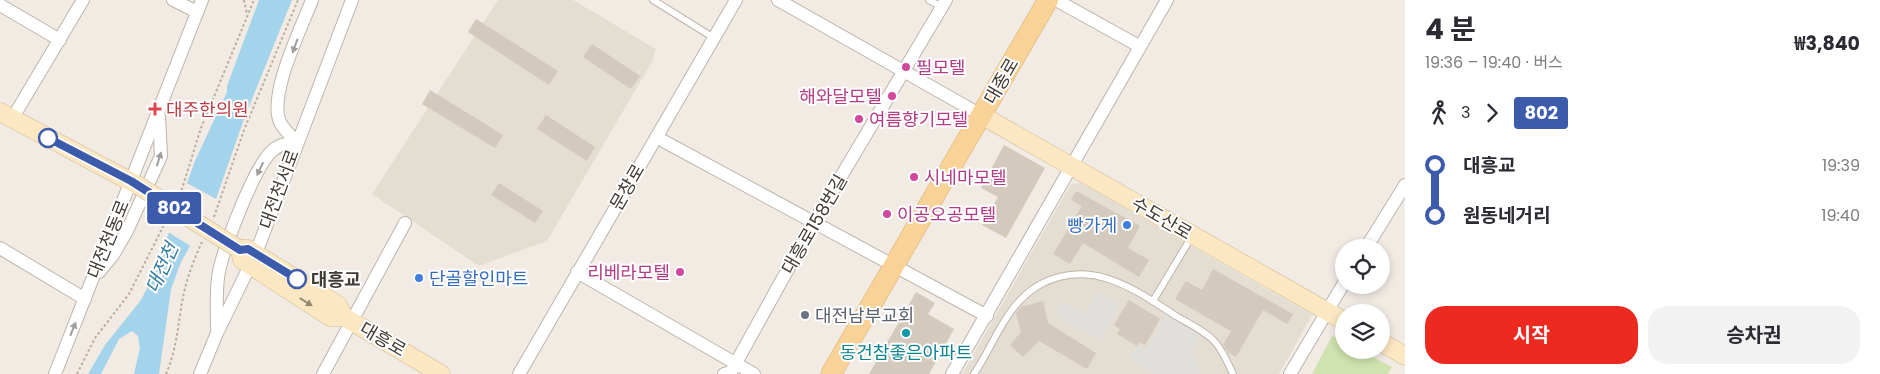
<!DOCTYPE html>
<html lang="ko">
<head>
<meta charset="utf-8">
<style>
	body { margin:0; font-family:Poppins,"Noto Sans KR",sans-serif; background:#f2f2f3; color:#2b2b33; height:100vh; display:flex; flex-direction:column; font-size:19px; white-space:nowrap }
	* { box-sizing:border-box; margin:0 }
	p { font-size:16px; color:#7c7c81 }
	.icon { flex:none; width:28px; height:28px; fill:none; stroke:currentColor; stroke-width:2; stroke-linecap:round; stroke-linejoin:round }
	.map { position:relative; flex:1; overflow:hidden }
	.panel { display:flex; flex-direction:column; background:#fff; width:475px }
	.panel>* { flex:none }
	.badge { padding:0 10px; border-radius:4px; font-size:18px; line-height:32px }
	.buttons { position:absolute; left:1335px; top:239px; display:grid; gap:10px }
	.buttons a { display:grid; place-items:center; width:55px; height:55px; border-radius:50%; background:#fff; box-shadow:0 2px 8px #0003; font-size:25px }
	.map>.badge { position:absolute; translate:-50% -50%; box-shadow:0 0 0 2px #fff }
	.legs { display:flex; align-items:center; gap:8px; height:55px; padding:0 20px; font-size:16px }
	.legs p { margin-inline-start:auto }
	.summary { display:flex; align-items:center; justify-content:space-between; height:85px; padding:0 20px }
	h1 { font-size:28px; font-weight:700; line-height:38px }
	.action { display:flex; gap:10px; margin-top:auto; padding:10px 20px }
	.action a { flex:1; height:58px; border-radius:20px; background:#ec2a1f; color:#fff; font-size:20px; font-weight:700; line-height:58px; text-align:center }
	.action a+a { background:#f2f2f3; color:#2b2b33 }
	ul { padding:0 20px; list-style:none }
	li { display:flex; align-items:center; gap:18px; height:50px; font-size:19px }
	li i { display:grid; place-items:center; width:8px; height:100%; margin:0 6px; background:currentColor }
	li i::after { content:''; width:12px; height:12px; margin:-6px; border:4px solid; border-radius:50%; background:#fff }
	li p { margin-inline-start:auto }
	li:first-child i { background:linear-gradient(#0000 50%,currentColor 0) }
	li:last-child i { background:linear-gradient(currentColor 50%,#0000 0) }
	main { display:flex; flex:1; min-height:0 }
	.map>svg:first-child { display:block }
	.residential { fill:#e4ddd2 }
	.green { fill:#d0e3ae }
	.parking { fill:#e1dfdc }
	.water { fill:#a3d4eb }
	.pier { fill:#f1ebe4 }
	.building { fill:#d4c9bd }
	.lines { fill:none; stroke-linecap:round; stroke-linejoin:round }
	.lane-casing { stroke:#beb5aa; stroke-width:8 }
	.street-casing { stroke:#beb5aa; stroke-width:14 }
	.secondary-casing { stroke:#ceba96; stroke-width:19 }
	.primary-casing { stroke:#dbad67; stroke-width:21 }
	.path { stroke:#bcac99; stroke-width:2; stroke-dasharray:2.5 2.5; stroke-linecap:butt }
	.lane { stroke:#fff; stroke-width:6 }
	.street { stroke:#fff; stroke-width:12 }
	.secondary { stroke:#fbe8c3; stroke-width:18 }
	.primary { stroke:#f8d296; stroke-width:20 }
	.secondary-bridge-casing { stroke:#ceba96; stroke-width:19; stroke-linecap:butt }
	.secondary-bridge { stroke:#fbe8c3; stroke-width:18 }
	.oneway { fill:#a09d9a }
	.oneway2 { fill:#958974 }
	.line-1-casing { stroke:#fff; stroke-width:11 }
	.line-1 { stroke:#3d5bab; stroke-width:8 }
	.hotel-dot { fill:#d1479c; stroke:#fff; stroke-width:2 }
	.health-dot { fill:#e0444e; stroke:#fff; stroke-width:2 }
	.stop-1-dot { fill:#fff; stroke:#3d5bab; stroke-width:2.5 }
	.shop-dot { fill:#3f7fe0; stroke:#fff; stroke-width:2 }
	.worship-dot { fill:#6b7280; stroke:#fff; stroke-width:2 }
	.culture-dot { fill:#0f9aa8; stroke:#fff; stroke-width:2 }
	.labels { text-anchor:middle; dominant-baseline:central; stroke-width:4; stroke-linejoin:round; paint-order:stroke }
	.hotel-label { font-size:18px; fill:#b23c85; stroke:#fff; text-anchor:start }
	.street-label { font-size:18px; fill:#423b34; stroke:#fff }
	.health-label { font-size:18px; fill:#be3a42; stroke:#fff; text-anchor:start }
	.shop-label { font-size:18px; fill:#366cbe; stroke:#fff; text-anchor:end }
	.stop-label { font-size:18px; font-weight:bold; fill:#423b34; stroke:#fff; text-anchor:start }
	.worship-label { font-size:18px; fill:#5b616d; stroke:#fff; text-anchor:start }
	.culture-label { font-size:18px; fill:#0d838f; stroke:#fff }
	.water-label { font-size:19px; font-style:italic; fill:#337b9f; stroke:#fff }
</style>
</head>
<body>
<main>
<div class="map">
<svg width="1405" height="374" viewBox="0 0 1405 374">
	<rect width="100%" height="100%" fill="#f1ebe4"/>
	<g class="residential">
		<polygon points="498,0 573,0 656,49 653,60 547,241 479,266 372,194"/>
		<polygon points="1081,183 1312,315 1279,374 962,374 1071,184"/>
	</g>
	<polygon class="green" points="1332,336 1344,342 1344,350 1359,350 1392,367 1388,374 1312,374"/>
	<g class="parking">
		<polygon points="1097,291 1120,304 1100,340 1054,315 1062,301 1085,314"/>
		<polygon points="1167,312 1200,334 1191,352 1200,374 1156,374 1130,359 1137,346 1146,351"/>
	</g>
	<polygon class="water" points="259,0 292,0 244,119 216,199 181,262 171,289 159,374 134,374 140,348 138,336 132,331 119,339 101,374 88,374 105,345 141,300 152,279 195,161 227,92 227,86"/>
	<polygon class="pier" points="185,182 218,200 192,247 168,232"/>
	<g class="building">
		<polygon points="476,19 558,71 549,85 468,32"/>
		<polygon points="592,44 640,76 631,89 583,57"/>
		<polygon points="430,90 503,135 495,148 422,104"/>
		<polygon points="546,115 595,147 587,161 537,129"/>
		<polygon points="1004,145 1045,168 1006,238 982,225 998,197 981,188"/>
		<polygon points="499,183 543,211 535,223 491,195"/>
		<polygon points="1076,191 1140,226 1128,248 1149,260 1139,277 1083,243 1070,264 1053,254 1082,206 1071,200"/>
		<polygon points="1213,269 1293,314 1287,324 1263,310 1236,357 1229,353 1223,345 1231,331 1175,299 1186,281 1202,290"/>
		<polygon points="916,292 935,303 928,314 954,329 929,374 869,374"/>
		<polygon points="1129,300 1160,319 1145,345 1140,342 1137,346 1117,334 1120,329 1114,325"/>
		<polygon points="1043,301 1048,323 1096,353 1087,369 1039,341 1023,357 1010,345 1021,332 1016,313 1021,307"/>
	</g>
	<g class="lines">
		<g class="lane-casing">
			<g id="lane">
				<polyline points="653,0 714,38"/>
				<polyline points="929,0 942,7"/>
				<polyline points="1153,301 1192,236"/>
				<path d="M974,374C995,343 1006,303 1041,284C1092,258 1134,289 1176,316C1188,323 1205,331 1214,341C1222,349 1228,363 1233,374"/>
			</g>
		</g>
		<g class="street-casing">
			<g id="street">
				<polyline points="173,0 197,12"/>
				<polyline points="778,0 981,115"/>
				<polyline points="1056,0 1139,46"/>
				<polyline points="0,5 60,40"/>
				<polyline points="12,119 83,0"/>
				<polyline points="656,137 987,316"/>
				<polyline points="0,248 85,299"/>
				<polyline points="1366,248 1405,185"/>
				<polyline points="99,272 113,255 127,231 161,156 159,116"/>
				<polyline points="577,272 754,374"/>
				<path d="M217,328C217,311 216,294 218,278C221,253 254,167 272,151C279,144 287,144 296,142C292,136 285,131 281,124C266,98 302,27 312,0"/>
				<polyline points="55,374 202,0"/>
				<polyline points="200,374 217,333 256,253 352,0"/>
				<polyline points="323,374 405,223"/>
				<polyline points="519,374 736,0"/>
				<polyline points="724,374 731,372 814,222 946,0"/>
				<polyline points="952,374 1167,0"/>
				<polyline points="1290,374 1344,283"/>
			</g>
		</g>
		<g class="secondary-casing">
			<g id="secondary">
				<polyline points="0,112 139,186"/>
				<polyline points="981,115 1344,321"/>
				<polyline points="237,248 248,249 338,305 344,317"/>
				<polyline points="240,250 242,260 330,317 344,317 441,374"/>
				<polyline points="1381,342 1405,356"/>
			</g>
		</g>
		<g class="primary-casing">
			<polyline id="primary" points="831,374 1048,0"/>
		</g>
		<g class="path">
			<polyline points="244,0 247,14"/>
			<polyline points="180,195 201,128 254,0"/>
			<polyline points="214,217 244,130 298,0"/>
			<polyline points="77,374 95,338 129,294 167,219"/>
			<path d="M166,374C177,349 178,323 183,297C187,278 194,259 202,242"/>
		</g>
		<use href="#lane" class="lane"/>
		<use href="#street" class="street"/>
		<use href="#secondary" class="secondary"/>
		<use href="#primary" class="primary"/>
		<g class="secondary-bridge-casing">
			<polyline id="secondary-bridge" points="139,186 237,248"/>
		</g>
		<use href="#secondary-bridge" class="secondary-bridge"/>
	</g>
	<defs><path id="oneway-solid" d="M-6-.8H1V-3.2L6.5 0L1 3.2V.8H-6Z" transform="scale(1.25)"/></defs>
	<g class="oneway">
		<use href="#oneway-solid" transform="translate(295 46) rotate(110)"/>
		<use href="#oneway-solid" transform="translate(159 159) rotate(-73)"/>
		<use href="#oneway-solid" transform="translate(260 169) rotate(115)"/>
		<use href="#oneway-solid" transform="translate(73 329) rotate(-68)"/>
	</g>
	<use class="oneway2" href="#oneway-solid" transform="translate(306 302) rotate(32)"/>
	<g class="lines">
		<g class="line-1-casing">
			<polyline id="line-1" points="48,138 131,181 240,250 248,249 297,279"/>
		</g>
		<use href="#line-1" class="line-1"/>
	</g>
	<g class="hotel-dot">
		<circle cx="906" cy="67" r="5"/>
		<circle cx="892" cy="96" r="5"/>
		<circle cx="859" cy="119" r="5"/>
		<circle cx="914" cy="177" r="5"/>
		<circle cx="887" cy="214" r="5"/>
		<circle cx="680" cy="272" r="5"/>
	</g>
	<path class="health-dot" d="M152.5 101.5h5v5h5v5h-5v5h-5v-5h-5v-5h5z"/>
	<g class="stop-1-dot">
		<circle cx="48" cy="138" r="9"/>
		<circle cx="297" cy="279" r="9"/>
	</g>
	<g class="shop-dot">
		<circle cx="1127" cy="225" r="5"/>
		<circle cx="419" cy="278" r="5"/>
	</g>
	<circle class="worship-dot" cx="805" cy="315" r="5"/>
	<circle class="culture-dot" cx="906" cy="333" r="5"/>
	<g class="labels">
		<g class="hotel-label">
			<text x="916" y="67">필모텔</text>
			<text x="882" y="96" text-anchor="end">해와달모텔</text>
			<text x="869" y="119">여름향기모텔</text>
			<text x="924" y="177">시네마모텔</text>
			<text x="897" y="214">이공오공모텔</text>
			<text x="670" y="272" text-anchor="end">리베라모텔</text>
		</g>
		<g class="street-label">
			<text transform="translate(1001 81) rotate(-60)">대종로</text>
			<text transform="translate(627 187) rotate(-60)">문창로</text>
			<text transform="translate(279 189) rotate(-70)">대전천서로</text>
			<text transform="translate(1162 218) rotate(30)">수도산로</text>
			<text transform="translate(814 224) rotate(-60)">대흥로158번길</text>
			<text transform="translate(108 239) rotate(-68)">대전천동로</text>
			<text transform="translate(383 339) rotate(30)">대흥로</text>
		</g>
		<g class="health-label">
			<text x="166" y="109">대주한의원</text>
		</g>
		<g class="shop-label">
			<text x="1117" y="225">빵가게</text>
			<text x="429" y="278" text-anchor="start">단골할인마트</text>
		</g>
		<g class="stop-label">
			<text x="311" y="279">대흥교</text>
		</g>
		<g class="worship-label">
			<text x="815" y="315">대전남부교회</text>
		</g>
		<g class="culture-label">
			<text x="906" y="352">동건참좋은아파트</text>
		</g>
		<g class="water-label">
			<text transform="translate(162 268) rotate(-66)">대전천</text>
		</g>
	</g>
</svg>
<div class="buttons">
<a><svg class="icon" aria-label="locate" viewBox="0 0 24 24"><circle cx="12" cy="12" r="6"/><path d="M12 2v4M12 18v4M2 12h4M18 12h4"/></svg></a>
<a><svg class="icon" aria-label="layers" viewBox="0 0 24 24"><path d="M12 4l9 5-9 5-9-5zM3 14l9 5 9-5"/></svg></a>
</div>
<b class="badge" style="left:174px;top:208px;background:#3d5bab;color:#fff">802</b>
</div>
<section class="panel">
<div class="summary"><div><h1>4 분</h1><p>19:36 – 19:40 · 버스</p></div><b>₩3,840</b></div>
<div class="legs"><svg class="icon" aria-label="walk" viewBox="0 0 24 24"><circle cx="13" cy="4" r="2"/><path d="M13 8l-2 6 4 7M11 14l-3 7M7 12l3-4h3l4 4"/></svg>3<svg class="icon" aria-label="forward" viewBox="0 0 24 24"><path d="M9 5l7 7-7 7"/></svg><b class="badge" style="background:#3d5bab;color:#fff">802</b></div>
<ul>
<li><i style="color:#3d5bab"></i><b>대흥교</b><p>19:39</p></li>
<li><i style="color:#3d5bab"></i><b>원동네거리</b><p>19:40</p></li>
</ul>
<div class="action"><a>시작</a><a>승차권</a></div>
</section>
</main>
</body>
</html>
